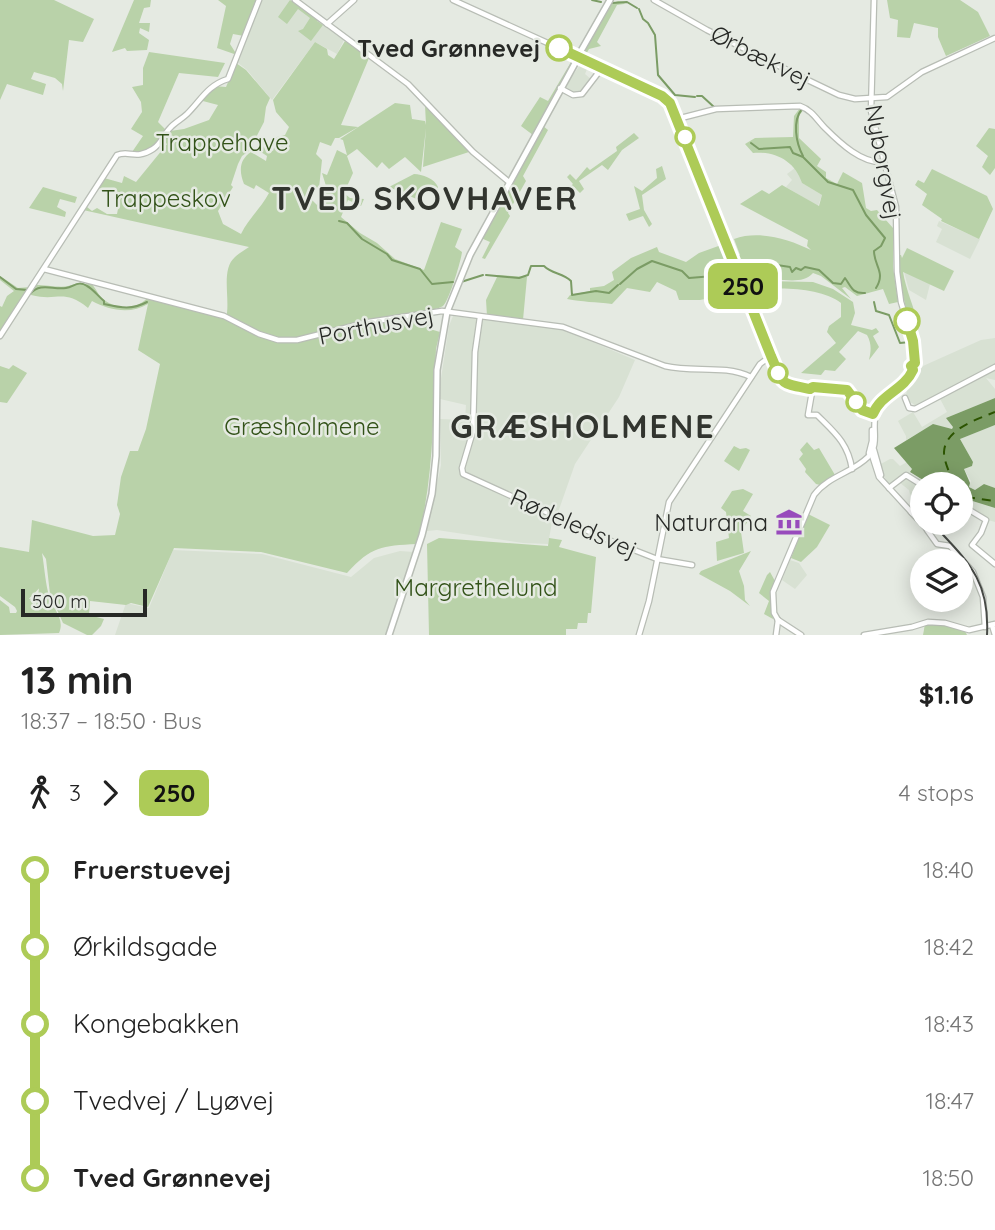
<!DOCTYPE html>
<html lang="en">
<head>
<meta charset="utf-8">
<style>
	body { margin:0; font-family:Quicksand,sans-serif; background:#f2f2f2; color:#222; height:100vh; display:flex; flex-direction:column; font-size:26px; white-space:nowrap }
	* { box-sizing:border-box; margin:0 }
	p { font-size:23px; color:#767676 }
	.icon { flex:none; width:38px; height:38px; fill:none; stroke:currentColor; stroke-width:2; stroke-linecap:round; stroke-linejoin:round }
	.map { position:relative; height:635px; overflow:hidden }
	.sheet { display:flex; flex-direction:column; background:#fff; flex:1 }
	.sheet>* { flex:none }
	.badge { padding:0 14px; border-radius:10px; font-size:24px; line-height:46px }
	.buttons { position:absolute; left:910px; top:472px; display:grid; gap:14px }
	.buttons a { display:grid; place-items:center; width:63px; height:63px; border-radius:50%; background:#fff; box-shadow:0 4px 18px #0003; font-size:35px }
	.scale { position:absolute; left:21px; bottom:18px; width:126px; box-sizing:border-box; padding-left:7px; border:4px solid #272926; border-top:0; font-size:19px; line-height:24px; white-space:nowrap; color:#272926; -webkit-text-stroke:5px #e5eae2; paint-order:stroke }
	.map>.badge { position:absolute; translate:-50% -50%; box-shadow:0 0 0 4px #fff }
	.legs { display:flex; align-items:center; gap:10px; height:77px; padding:0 21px; font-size:23px }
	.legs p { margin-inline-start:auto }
	.head { display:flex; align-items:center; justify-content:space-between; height:119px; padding:0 21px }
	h1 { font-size:38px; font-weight:700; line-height:52px }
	ul { padding:0 21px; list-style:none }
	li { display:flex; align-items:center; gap:24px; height:77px; font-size:26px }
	li i { display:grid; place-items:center; width:10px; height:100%; margin:0 9px; background:currentColor }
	li i::after { content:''; width:18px; height:18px; margin:-9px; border:5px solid; border-radius:50%; background:#fff }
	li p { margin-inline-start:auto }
	li:first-child i { background:linear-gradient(#0000 50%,currentColor 0) }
	li:last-child i { background:linear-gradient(currentColor 50%,#0000 0) }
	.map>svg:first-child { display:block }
	.built { fill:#d8e1d3 }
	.green { fill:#b9d2a9 }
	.water { fill:#7b9c65 }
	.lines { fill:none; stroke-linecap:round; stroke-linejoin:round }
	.stream { stroke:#7b9c65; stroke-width:2 }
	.ferry { stroke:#2c5400; stroke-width:2; stroke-dasharray:9 7; stroke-linecap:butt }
	.tertiary-casing { stroke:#b8bdb5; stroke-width:7 }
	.secondary-casing { stroke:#b8bdb5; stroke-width:8 }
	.tertiary { stroke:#fff; stroke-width:4.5 }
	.secondary { stroke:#fff; stroke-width:5 }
	.rail { stroke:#484b47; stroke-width:2 }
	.tertiary-bridge-casing { stroke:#b8bdb5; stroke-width:7; stroke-linecap:butt }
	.tertiary-bridge { stroke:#fff; stroke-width:4.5 }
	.line-1-casing { stroke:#fff; stroke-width:16 }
	.line-1 { stroke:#adcb57; stroke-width:10 }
	.stop-1-dot { fill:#fff; stroke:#adcb57; stroke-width:3.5 }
	.labels { text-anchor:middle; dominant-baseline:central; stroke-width:5; stroke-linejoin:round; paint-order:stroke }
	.stop-label { font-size:24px; font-weight:bold; fill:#272926; stroke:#e5eae2; text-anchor:end }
	.street-label { font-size:24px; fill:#272926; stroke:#e5eae2 }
	.park-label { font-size:24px; fill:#325218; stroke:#e5eae2 }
	.poi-label { font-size:24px; fill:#272926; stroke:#e5eae2; text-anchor:end }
	.district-label { font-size:32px; font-weight:bold; letter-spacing:2px; fill:#32352f; stroke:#e5eae2 }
</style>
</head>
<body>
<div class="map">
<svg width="995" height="635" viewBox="0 0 995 635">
	<rect width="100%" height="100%" fill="#e5eae2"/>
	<g class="built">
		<polygon points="260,0 290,0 344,40 337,54 315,42 272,100 247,70 237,62"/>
		<polygon points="583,61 589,64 585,74 592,80 584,91 579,94 572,93 566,89 570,79"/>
		<polygon points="795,168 800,173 802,183 822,195 818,206 786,187 792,180 787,174"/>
		<polygon points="939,221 980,239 970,259 936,242 942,229 937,226"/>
		<polygon points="904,272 930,284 926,300 909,290"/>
		<polygon points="453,316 562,329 635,360 619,397 575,464 556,518 553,517 548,544 523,543 437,530 427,531 441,465 440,419 465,420 466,405 440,399 440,385 449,326"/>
		<polygon points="995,338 995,380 986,378 995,389 995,398 946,418 953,427 952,429 933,425 906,440 906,436 898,421 913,412 922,427 947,412 938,395 916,406 909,401 906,395 908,386 923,366 981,340"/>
		<polygon points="995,425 995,488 984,484 975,490 969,487 971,481 964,469 972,466 973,462 960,439"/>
		<polygon points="890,459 893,459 900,466 907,462 912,469 910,473 931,485 922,485 922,502 920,505 910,494 909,490 899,482 891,487 886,480 879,465"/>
		<polygon points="964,491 969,493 965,495 966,499 995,508 995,522 988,520 978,512 961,504 961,492"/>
		<polygon points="173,550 262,554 351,577 374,558 400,551 414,552 387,635 115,635 126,603 149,608"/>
		<polygon points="790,560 799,563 807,575 795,589 782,580"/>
	</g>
	<g class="green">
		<polygon points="0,0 54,0 94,19 83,42 69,40 63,91 62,84 55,78 34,72 31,79 46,84 43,95 7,84 0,100"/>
		<polygon points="134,0 151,0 150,7 144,8 139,23 150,23 149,32 140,28 139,33 149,40 147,50 127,51 125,48 112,52"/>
		<polygon points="218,0 257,0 244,36 233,34 230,44 237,55 217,48 226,6"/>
		<polygon points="290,0 318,19 317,21 323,25 311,41 298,31 303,29 310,18 298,9 287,24 278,17"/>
		<polygon points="887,0 960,0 978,12 990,36 946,56 938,37 938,28 914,23 910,38 897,37 898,20 890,18"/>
		<polygon points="618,1 626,2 624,4 617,5 597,42 601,46 589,49 584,58 581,57 611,4"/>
		<path d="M345,41L369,58L341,125L358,127L339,138H335L331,146L320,142L316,154L322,160L319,188L312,187L311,199L317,205L318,200L326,194V186L322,173L327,175L337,150L347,155L343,140L340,139L395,103L410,105L412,119L425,121L426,125L425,105L469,152L423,167L426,128L421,172L405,157L389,169L382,162L377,168L357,149L347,156L353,173L344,193L350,198L364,199L361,206L348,200L341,217L360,233L377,243L395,259L424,270L441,222L462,229L455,247L462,252C461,261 449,301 443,306C437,310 427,310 421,311L423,323L430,325V329L440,332L436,349C433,417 434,478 417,544C381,546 372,546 347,573L261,552L174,548L148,607L131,603L126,605L90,601L89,615L104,619L101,626L92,635H87L63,623L50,594L46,559L42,553C44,564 45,579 48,592C50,607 66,617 59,633L0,635V600L9,607L10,613H16L17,611L15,607L0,596V547L29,552L32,520L93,536L115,535L120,514L117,505L121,477L130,451H138L146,429L160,364L138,350L148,304C130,315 109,310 92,301L88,308C63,288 58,302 31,295L36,283L37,285C46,285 60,288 68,286C76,284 77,282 86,284L85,280C94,283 95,290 101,297C113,310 137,311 148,297L226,318C231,300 220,270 235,257C239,253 245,250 249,247L83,210L87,207L92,211L97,208L107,214H117L121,193L97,188L104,178L122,183L124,176L136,182L167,144L163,141L170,131L184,129L209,120L218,105L199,100L214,86L226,87L236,63L246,70L270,98L266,107L264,122L249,151L242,156L238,164L231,185L233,187L218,211L223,224L241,234C249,218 261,208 269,193L256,185L254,189L244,184C239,171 239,160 251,152L266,161L267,156L261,152L264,146L273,151L275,144L273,138L285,135L289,127L276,112L273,100L315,42L327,49L328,55L334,59Z"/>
		<path d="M149,52L225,63L218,77L179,73L158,122L167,131C157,145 148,151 130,155L143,136L131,129L142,112L141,102L132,87L143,85V68Z"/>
		<polygon points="574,57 576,58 533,135 521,126 540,97 548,101"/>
		<path d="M800,108L804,109L799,116V138L821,159L817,166L826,172V178L837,184L843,172L862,183L866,208L871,211L877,210L893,228V267L898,302L889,304L883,289L857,296L845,287L842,288L851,299L821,276L813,273C802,286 781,277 765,281L813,282L833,289L853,302L855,313L851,325L872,330L876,328L879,332L873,336L879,347L869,360C871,351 872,344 867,335L858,331L839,352L846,359L835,371L825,370L821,375L801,373L836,343L827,332L829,326L841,317V303C820,287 772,286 748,292L746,289L749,287H745L734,257L740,255L734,239C759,230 788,239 811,250L807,246L808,240L740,204L762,190L769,194L782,185L819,206L822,195L802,183C795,161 775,151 753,153L745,144L755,138L793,137L794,116Z"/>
		<polygon points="543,126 548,130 523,176 526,181 508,213 510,216 485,259 482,258 490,242 481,238"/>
		<polygon points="989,128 995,129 995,168 990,175 982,167 988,156 976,146"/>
		<polygon points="634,133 639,138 622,150 608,170 602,165 579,181 584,189 580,193 574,187 562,195 561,194 573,184 567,177 570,174 576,180 587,167 590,170 617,151 616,147"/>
		<polygon points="662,166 666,179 642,195 644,210 652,224 649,227 643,216 629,221 626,214 640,209 634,186 642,191 657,178 656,169"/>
		<polygon points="932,169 987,196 993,209 979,239 941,221 942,219 922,205 927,194 915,185 918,180 924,183"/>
		<path d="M414,174C422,174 435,179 438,187L436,194L429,190L427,193L420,189L418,196L421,198V201L389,187Z"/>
		<polygon points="43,187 77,197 75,203 60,199 57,207 66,212 65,217 29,208"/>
		<path d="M724,244L743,291L742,292L700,300H679L676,291L657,282L650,292L627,288L612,304C596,302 582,302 567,299L570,295L590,291V288L604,286L614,280L612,272L631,258L657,247L659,252L686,262L699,253Z"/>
		<path d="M907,248L954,271L944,291L903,272C906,290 914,307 918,324L916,325L909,321L900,283L898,255H901L902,258Z"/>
		<polygon points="498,275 527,277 523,320 487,316 486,300"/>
		<polygon points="0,276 18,288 30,287 0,334 0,306 2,307 7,296 14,291 0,280"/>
		<polygon points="13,365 27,373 7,403 0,402 0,366 9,369"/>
		<polygon points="807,442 814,450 819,448 835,475 820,485 816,484 805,472 806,469 799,459 803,454 800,450"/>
		<polygon points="734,446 740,449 746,448 750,450 739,471 724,461"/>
		<polygon points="743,489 753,494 743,511 751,516 741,532 744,553 717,561 716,542 729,538 726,512 721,508 732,491"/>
		<polygon points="808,514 830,525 817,547 801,562 791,558"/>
		<polygon points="439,538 548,546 549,538 562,540 559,547 596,557 591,613 588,613 587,623 578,623 577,629 566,629 566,635 429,635 427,544"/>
		<polygon points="751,551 739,571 744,586 745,600 750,606 730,591 699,574 701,571"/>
		<polygon points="770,572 775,581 771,599 773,619 764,614 769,601 759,593 767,575"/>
		<polygon points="925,624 944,624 965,631 967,635 923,635"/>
	</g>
	<polygon class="water" points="995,398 995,425 960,439 973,462 972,466 964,469 970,483 969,487 975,490 984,484 995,488 995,508 966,499 969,493 961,492 961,485 931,485 910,472 912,469 894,448 933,424 952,429 953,427 946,418"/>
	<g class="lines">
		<g class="stream">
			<polyline points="592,0 601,2"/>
			<polyline points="612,3 627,2 637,8"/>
			<polyline points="639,9 643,19 648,23 655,35 658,75 675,95 695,97"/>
			<polyline points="697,96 702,96 714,107"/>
			<path d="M802,109C792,121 796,143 803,156"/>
			<path d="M751,143L759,149L790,147L793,153L803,157L828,182L853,190L866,215L885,238L881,246L874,251C874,266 886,272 876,288"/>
			<polyline points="339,221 347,223 362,239 387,254 392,260 420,269 432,284 453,282"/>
			<path d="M739,265L747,270L753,264L774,272L777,265L790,267L792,272L796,268L801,270L805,267L819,270L833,283L841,284L845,278C851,286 852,294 865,293"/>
			<path d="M486,275L519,278L528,275L531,266H544C552,274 563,273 571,281L572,295L596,291L609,293L618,285"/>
			<polyline points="0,277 16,289 27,290"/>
			<polyline points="461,282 483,275"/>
			<polyline points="620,284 637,269 652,261 682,271 689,278 726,275 725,269 734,267"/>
			<path d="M30,294C41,282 52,290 66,288C74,287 78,280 87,286C93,289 98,296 104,301V304C122,308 132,310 147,302"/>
			<polyline points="874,302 876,311 889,315 900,343 910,342"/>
		</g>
		<g class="ferry">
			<path d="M954,485C951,475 944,463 944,452C945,429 978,419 995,412"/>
			<polyline points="966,497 995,501"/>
		</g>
		<g class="tertiary-casing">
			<g id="tertiary">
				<polyline points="295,0 408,84 473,152 509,182"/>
				<polyline points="453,0 574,55"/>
				<polyline points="654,0 707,30 789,71 839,95 855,99 887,97 922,72 995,38"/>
				<polyline points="874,0 871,111 896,207 897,272 901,302 913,341 915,363"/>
				<polyline points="327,24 354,0"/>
				<polyline points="584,60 662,96 670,103 782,380 792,387 847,390 862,410 876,415"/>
				<polyline points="560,88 573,95 582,94 602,68"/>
				<path d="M677,119L716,109L800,106C812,110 817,120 825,128C840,143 862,164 884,162"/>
				<path d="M44,269L224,316L259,334L278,340H297L369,322L442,311L563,327L665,366C694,373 723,364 751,377"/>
				<polyline points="480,317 475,352 473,431 462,468 463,474 601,537 657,559 692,565"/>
				<path d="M0,336L117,155C129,150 136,160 153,149C161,144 164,134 170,128C175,122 182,119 187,114C201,100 208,85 228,79L259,0"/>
				<circle cx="914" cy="366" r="3.5"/>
				<path d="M810,389L812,392L808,415H817C835,433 848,443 852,469"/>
				<polyline points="905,398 909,408 915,409 995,367"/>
				<polyline points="874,450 881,475"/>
				<polyline points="871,452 879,477 912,513"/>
				<polyline points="869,453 872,441 872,430"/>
				<polyline points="889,488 906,475 922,485"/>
				<polyline points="961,505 986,520 981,533 972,545 995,564"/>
				<polyline points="911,512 929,531"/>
				<polyline points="927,530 937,544 950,546 973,572 983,597 985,627"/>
				<path d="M778,620L774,613L773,592L814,495C828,476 852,473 868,457C881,443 870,426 877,410C886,392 907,389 914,370"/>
				<polyline points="778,620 801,635"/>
				<polyline points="992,625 995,635"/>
				<polyline points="639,635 649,601 669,502 760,364 771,356"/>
				<polyline points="776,635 778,620"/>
				<polyline points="864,635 912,627 928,622 945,623 969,630 995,624"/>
			</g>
		</g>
		<g class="secondary-casing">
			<g id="secondary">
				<polyline points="577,58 610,0"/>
				<polyline points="389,635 422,535 432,494 436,456 437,370 447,312 470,255 579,56"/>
			</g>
		</g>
		<use href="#tertiary" class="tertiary"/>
		<use href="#secondary" class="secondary"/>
		<g class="rail">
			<polyline points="919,510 922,513"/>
			<path d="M932,523C967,561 990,579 987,635"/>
		</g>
		<g class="tertiary-bridge-casing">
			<polyline id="tertiary-bridge" points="574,55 584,60"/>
		</g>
		<use href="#tertiary-bridge" class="tertiary-bridge"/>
	</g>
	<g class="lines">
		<g class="line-1-casing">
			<path id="line-1" d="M559,48L662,96L670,103L771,356C784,386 779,383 810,389L813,387L847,390L862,410L873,414C881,394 904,390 913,370L911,366L915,363L913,341L907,321"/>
		</g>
		<use href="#line-1" class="line-1"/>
	</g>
	<defs>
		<g id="museum-bare" transform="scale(2.1)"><path d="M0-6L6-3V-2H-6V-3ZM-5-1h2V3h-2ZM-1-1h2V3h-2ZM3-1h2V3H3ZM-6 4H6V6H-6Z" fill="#984bbc" stroke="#e5eae2" stroke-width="2.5" paint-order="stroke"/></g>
	</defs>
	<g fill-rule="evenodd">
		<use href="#museum-bare" x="789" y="522"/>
	</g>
	<g class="stop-1-dot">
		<circle cx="559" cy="48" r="12"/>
		<circle cx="685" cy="137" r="9"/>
		<circle cx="907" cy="321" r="12"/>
		<circle cx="778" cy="373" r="9"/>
		<circle cx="856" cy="402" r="9"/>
	</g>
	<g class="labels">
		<g class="stop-label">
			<text x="540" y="48">Tved Grønnevej</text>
		</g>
		<g class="street-label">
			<text transform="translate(761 56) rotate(27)">Ørbækvej</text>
			<text transform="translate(884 162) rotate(80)">Nyborgvej</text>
			<text transform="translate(376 325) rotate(-11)">Porthusvej</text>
			<text transform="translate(574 523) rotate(24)">Rødeledsvej</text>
		</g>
		<g class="park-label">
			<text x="222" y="142">Trappehave</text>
			<text x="166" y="198">Trappeskov</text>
			<text x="302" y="426">Græsholmene</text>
			<text x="476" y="587">Margrethelund</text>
		</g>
		<g class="poi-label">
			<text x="768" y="522">Naturama</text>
		</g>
		<g class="district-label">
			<text x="425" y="198">TVED SKOVHAVER</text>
			<text x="583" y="426">GRÆSHOLMENE</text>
		</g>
	</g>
</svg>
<div class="buttons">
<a><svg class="icon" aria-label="locate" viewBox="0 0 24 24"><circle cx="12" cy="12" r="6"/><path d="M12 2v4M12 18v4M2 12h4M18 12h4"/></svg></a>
<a><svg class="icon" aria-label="layers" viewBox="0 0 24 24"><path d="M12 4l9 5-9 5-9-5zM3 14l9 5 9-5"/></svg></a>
</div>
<div class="scale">500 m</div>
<b class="badge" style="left:743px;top:286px;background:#adcb57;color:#111">250</b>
</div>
<section class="sheet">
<div class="head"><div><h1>13 min</h1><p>18:37 – 18:50 · Bus</p></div><b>$1.16</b></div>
<div class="legs"><svg class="icon" aria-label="walk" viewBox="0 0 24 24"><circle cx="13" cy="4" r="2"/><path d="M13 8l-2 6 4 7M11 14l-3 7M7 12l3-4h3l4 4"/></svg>3<svg class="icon" aria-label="forward" viewBox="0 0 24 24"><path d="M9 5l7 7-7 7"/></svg><b class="badge" style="background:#adcb57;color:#111">250</b><p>4 stops</p></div>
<ul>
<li><i style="color:#adcb57"></i><b>Fruerstuevej</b><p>18:40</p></li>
<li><i style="color:#adcb57"></i><span>Ørkildsgade</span><p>18:42</p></li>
<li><i style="color:#adcb57"></i><span>Kongebakken</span><p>18:43</p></li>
<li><i style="color:#adcb57"></i><span>Tvedvej / Lyøvej</span><p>18:47</p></li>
<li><i style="color:#adcb57"></i><b>Tved Grønnevej</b><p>18:50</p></li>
</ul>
</section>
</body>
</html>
